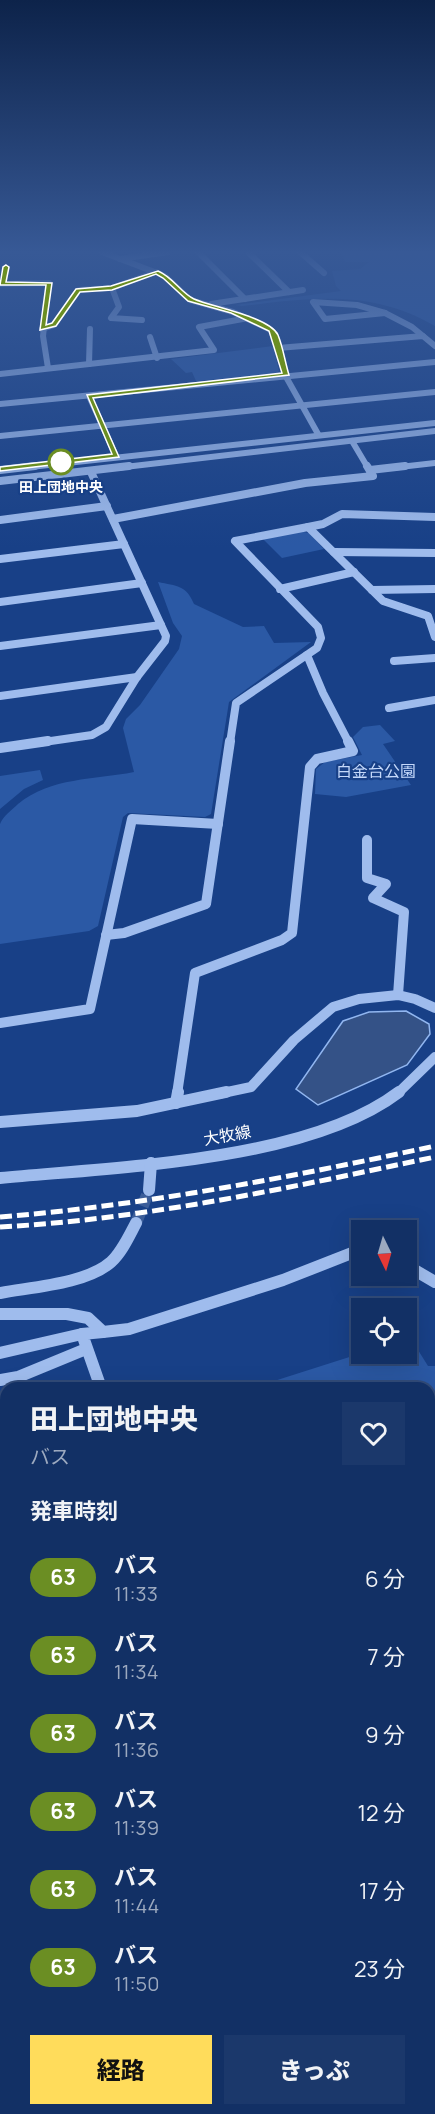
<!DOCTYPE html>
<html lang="ja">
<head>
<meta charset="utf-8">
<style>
	body { margin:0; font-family:Manrope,"Noto Sans JP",sans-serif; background:#1b386b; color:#f1f3f6; height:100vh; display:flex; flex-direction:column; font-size:22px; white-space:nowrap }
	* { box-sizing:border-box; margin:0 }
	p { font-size:20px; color:#9ca9bf }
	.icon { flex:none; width:33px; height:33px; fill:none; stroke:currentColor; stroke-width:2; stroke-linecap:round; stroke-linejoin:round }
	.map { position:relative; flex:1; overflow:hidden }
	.panel { position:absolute; left:0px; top:1382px; width:435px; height:734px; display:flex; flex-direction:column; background:#123065; border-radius:18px 18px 0 0; box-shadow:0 6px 24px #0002,0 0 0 2px #314b79 }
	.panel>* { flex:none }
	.badge { padding:0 12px; border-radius:20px; font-size:21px; line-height:39px }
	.needle { width:39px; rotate:175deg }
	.controls { position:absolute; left:351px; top:1220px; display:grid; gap:12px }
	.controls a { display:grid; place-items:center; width:66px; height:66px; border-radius:0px; background:#123065; box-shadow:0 6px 24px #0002,0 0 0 2px #314b79; font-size:30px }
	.map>.badge { position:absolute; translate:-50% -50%; box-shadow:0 0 0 3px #fff }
	h2 { padding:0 30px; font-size:22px; line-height:54px }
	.round { display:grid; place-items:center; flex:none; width:63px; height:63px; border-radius:0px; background:#1b386b }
	.headline { display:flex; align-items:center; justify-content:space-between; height:102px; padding:0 30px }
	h1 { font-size:28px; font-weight:800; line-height:45px }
	.button { display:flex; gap:12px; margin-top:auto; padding:12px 30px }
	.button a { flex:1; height:69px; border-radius:0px; background:#ffdc5b; color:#111; font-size:24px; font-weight:800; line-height:69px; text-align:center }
	.button a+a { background:#1b386b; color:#f1f3f6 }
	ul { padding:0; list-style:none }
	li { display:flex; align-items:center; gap:18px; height:78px; padding:0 30px }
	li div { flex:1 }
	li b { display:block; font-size:22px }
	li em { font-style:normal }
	li .badge { min-width:66px; font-weight:700; text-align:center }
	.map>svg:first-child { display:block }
	.green { fill:#2b59a5 }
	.water { fill:#345287; stroke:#91b6f0; stroke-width:1.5 }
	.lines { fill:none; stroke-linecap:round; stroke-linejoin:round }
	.minor-tunnel { stroke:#3b5d99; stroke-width:12; stroke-dasharray:12 6; stroke-linecap:butt }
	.minor-far3 { stroke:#9fbced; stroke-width:6 }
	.minor-far2 { stroke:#9fbced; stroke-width:8 }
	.minor-far1 { stroke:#9fbced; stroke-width:10 }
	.minor { stroke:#9fbced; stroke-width:12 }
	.rail { stroke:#fff; stroke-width:5; stroke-dasharray:12 5; stroke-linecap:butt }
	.line { fill:#6b8e23; stroke:#fff; stroke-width:1.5 }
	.stop-dot { fill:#fff; stroke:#6b8e23; stroke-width:3 }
	.labels { text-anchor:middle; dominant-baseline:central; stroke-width:4.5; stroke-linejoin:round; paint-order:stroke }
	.far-stop-label { font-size:14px; font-weight:bold; fill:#fff; stroke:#184087 }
	.park-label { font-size:16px; fill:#c4d8fa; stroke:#184087 }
	.street-label { font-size:16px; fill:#fff; stroke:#184087 }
</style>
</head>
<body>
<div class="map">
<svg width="435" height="2114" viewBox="0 0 435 2114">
	<rect width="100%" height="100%" fill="#184087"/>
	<g class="green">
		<path d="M342,252H435V326C370,289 313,298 242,306L235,305L341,291L336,286L332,271L360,269L369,262H345Z"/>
		<polygon points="273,346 279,371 275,374 196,381 192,372 186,373 171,359"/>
		<polygon points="299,531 309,533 324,549 282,558 262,538"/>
		<path d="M158,582C177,586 186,585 194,604L243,627L264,626L274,643L311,642L229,702L211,814L205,817L128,813L123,817L98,926L89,931L0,944V824C4,815 11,811 18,804C51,777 94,780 134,772L123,728L126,719L140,705L179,649L182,636L173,623Z"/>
		<polygon points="380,725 395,741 383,744 411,785 346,797 315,794 316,769 325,762 362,755 353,737 363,727"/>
		<polygon points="40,770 43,780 24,789 0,809 0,776"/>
		<polygon points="407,1348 418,1350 428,1366 435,1366 435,1881 429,1887 429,1388 270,1387 271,1382 362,1353 406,1353"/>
		<polygon points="6,1470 6,2109 429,2109 429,2017 435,2024 435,2114 0,2114 0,1471"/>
	</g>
	<polygon class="water" points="406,1011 429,1024 430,1034 407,1065 318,1105 296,1089 343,1021 369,1012"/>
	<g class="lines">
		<polyline class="minor-tunnel" points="136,1223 149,1190"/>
		<g class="minor-far3">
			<polyline points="102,252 165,276 190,300 233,312 271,330 275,334 285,375 318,434"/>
			<polyline points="198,252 245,299"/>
			<polyline points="248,252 289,292"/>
			<polyline points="300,252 324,273"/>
			<polyline points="120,259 168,252"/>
			<polyline points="0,284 49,283 43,336 48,368"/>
			<polyline points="3,284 6,267"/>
			<polyline points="112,288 119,307 111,318 142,320"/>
			<polygon points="313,302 357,305 385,313 325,319"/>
			<polyline points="211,304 303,290"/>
			<polyline points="385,313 412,327 423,336"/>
			<polyline points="42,329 54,325 79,290 112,288 156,272"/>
			<polyline points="150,337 157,358"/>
			<polyline points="278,348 423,336 435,346"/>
			<polyline points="89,364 90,329"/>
			<polyline points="0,374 214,350 199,327 248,318"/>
			<polyline points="89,396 116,456"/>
			<polyline points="0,404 435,362"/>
			<polyline points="0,436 435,392"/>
			<polyline points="352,441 368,468"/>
			<polyline points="21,468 435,423"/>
			<polyline points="116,468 435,431"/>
			<polyline points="391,468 435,463"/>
		</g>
		<g class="minor-far2">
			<polyline points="0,470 35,466"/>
			<polyline points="370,470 405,466"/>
			<polyline points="0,481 129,466"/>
			<polyline points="113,519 305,483 373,476 367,466"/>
			<polyline points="0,520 107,506"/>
			<polyline points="308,527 323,524 342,514 435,517"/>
			<polyline points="334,552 435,553"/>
			<polyline points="0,559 124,544"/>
			<polyline points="280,589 354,572"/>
			<polyline points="372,590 435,589"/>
			<polyline points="0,602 142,583"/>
			<polyline points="0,646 161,625"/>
			<polyline points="307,655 323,693 349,743"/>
			<polyline points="394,661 435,658"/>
			<polyline points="0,696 137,677"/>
			<polyline points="389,708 435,700"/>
			<polyline points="37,743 92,735 106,727 137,677 165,641 166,636 91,472"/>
			<polyline points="230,743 236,703 317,648 321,638 318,627 235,541 308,527 383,601 428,616 435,637"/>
		</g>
		<g class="minor-far1">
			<polyline points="0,748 48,741"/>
			<polyline points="367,840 367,878 386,884 373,898 404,912 398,995"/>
			<polyline points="106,935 124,933 206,904 230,741"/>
			<polyline points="0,1023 90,1009 132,819 218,824"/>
			<polyline points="177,1094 195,973 282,940 292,933 310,767 317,759 353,751 348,741"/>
			<polyline points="218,1094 251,1087 294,1040 333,1007 359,999 398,995 415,999 435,1008"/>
			<polyline points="397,1094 435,1057"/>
		</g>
		<g class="minor">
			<polyline points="176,1103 178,1092"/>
			<polyline points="0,1122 137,1111 226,1092"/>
			<path d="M0,1178C114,1167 307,1162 399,1092"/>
			<polyline points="149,1190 151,1163"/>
			<polyline points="406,1265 435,1282"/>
			<path d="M0,1293C32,1287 86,1284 111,1262C122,1252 129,1236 136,1223"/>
			<polyline points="0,1314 67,1314 88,1318 103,1332 129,1329 283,1280 362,1249"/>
			<polyline points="0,1353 82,1334"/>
			<polyline points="0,1380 18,1377 86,1349"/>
			<polyline points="101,1388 82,1334 103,1332"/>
		</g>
		<g class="rail">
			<path d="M0,1217C147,1205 291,1177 435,1146"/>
			<path d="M0,1227C147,1219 292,1187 435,1157"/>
		</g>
	</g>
	<linearGradient id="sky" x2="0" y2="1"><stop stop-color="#0d234a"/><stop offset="0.46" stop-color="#375996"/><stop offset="1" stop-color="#375996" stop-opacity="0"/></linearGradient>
	<rect width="435" height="548" fill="url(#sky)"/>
	<path class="line" d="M6,265L9,267L6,282L52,283L46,325L52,323L76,289L111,286L158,271C173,277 181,293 194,299C212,307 270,317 278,335C283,347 285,362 289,375L93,398L119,457L0,471V467L112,454L87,395L282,373L269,331L231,313L188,301L163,278L156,274L112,290L80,292L56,326L40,330L46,285H0L3,267Z"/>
	<circle class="stop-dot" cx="61" cy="462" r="12"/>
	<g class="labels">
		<g class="far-stop-label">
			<text x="61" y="486">田上団地中央</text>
		</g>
		<g class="park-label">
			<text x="376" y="771">白金台公園</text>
		</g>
		<g class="street-label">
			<text transform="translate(227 1135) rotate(-10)">大牧線</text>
		</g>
	</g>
</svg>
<div class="controls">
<a><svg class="needle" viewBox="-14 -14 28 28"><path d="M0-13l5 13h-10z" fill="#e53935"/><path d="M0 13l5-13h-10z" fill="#9ca9bf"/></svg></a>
<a><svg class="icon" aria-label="locate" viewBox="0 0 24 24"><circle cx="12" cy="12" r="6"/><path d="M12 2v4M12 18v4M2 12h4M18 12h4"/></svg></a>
</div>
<section class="panel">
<div class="headline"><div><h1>田上団地中央</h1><p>バス</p></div><a class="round"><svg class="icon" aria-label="heart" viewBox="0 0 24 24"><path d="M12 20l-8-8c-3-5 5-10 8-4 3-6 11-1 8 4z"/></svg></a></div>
<h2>発車時刻</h2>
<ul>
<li><span class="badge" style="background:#6b8e23;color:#fff">63</span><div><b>バス</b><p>11:33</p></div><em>6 分</em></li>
<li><span class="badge" style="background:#6b8e23;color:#fff">63</span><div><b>バス</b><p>11:34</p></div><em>7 分</em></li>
<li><span class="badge" style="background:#6b8e23;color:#fff">63</span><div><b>バス</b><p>11:36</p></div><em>9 分</em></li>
<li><span class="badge" style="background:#6b8e23;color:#fff">63</span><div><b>バス</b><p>11:39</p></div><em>12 分</em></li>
<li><span class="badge" style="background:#6b8e23;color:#fff">63</span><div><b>バス</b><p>11:44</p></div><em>17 分</em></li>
<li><span class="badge" style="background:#6b8e23;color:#fff">63</span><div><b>バス</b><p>11:50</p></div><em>23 分</em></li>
</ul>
<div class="button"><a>経路</a><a>きっぷ</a></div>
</section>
</div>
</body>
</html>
